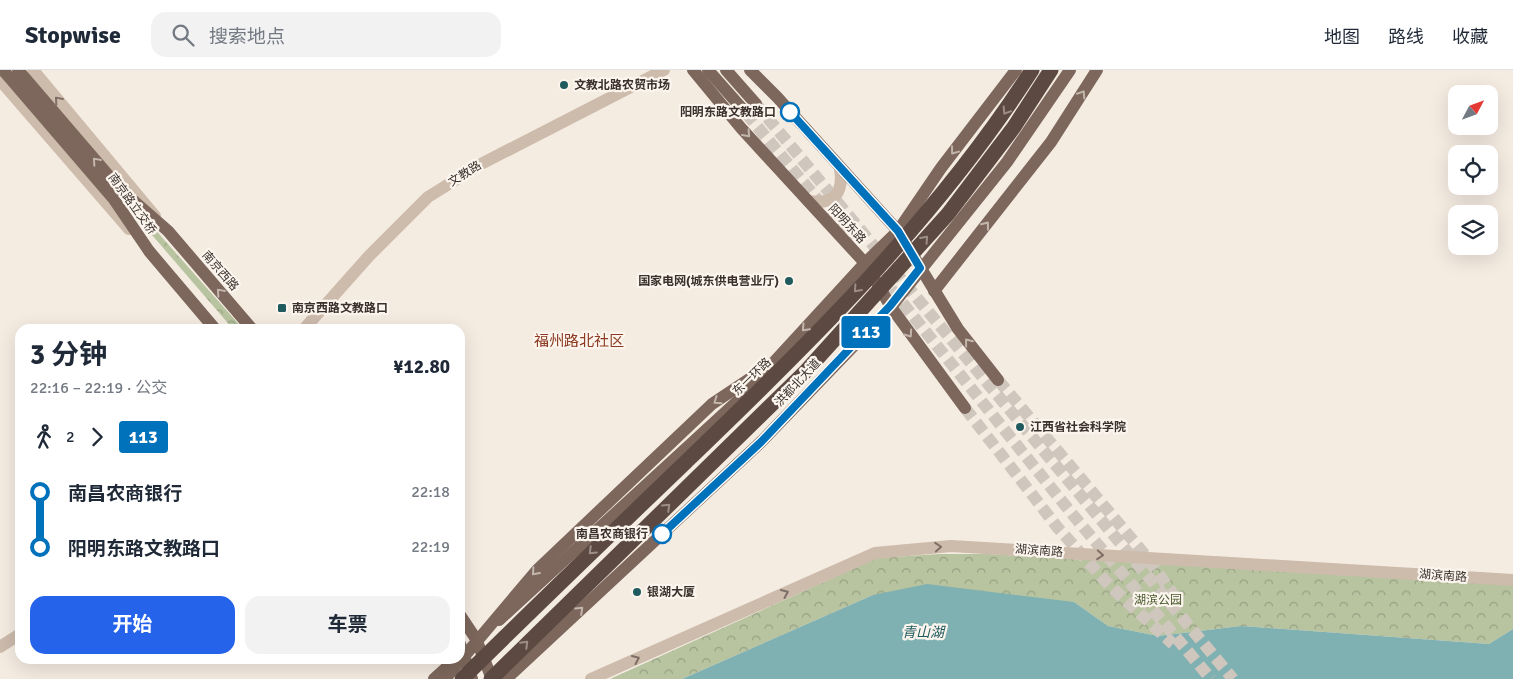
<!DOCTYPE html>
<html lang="zh">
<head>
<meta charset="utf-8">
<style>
	body { margin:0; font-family:Signika,"Noto Sans SC",sans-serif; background:#f2f2f3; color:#1f2937; height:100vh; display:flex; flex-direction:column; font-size:19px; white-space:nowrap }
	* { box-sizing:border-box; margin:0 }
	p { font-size:16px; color:#747a83 }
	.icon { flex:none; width:28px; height:28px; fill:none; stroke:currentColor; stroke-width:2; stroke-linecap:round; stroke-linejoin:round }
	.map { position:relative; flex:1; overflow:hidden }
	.sheet { position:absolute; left:15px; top:254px; width:450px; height:340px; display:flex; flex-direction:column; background:#fff; border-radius:15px; box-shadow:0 5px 20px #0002 }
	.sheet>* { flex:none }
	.badge { padding:0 10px; border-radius:4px; font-size:18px; line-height:32px }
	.needle { width:32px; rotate:49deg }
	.controls { position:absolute; left:1448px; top:15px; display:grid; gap:10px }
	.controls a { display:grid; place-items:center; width:50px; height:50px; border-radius:10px; background:#fff; box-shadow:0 5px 20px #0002; font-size:25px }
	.map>.badge { position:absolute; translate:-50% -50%; box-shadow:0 0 0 2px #fff }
	.legs { display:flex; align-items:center; gap:8px; height:55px; padding:0 15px; font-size:16px }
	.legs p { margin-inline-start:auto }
	.overview { display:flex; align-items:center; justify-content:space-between; height:85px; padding:0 15px }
	h1 { font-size:28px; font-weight:700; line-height:38px }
	.button { display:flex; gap:10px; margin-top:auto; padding:10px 15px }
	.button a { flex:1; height:58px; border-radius:15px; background:#2563eb; color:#fff; font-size:20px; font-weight:700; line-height:58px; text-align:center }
	.button a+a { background:#f2f2f3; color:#1f2937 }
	ul { padding:0 15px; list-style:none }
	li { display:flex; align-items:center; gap:18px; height:55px; font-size:19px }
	li i { display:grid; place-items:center; width:8px; height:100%; margin:0 6px; background:currentColor }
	li i::after { content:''; width:12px; height:12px; margin:-6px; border:4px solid; border-radius:50%; background:#fff }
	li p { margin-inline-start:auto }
	li:first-child i { background:linear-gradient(#0000 50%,currentColor 0) }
	li:last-child i { background:linear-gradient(currentColor 50%,#0000 0) }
	header { display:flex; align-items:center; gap:30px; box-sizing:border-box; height:70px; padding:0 25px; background:#fff; border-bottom:1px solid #e0e1e3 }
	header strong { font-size:24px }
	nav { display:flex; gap:28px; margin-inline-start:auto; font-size:18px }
	.search { width:350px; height:45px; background:#f2f2f3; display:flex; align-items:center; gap:12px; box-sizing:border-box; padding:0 18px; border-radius:15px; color:#747a83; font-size:19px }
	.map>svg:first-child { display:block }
	.park { fill:url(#park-crowns) }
	.water { fill:#7fb0b2 }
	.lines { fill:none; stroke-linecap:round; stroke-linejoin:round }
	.major-tunnel { stroke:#cfc6bd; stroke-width:12; stroke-dasharray:12 6; stroke-linecap:butt }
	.minor { stroke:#cdbbac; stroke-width:12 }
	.major { stroke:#7d675c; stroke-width:12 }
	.major-bridge { stroke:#7d675c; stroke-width:12 }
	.highway-bridge { stroke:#5c4a42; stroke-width:15 }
	.oneway { stroke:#c2b5ac }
	.oneway2 { stroke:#7d6f65 }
	.oneway3 { stroke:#9c8e87 }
	.line-1-casing { stroke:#fff; stroke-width:11 }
	.line-1 { stroke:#0072bc; stroke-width:8 }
	.poi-dot { fill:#1f5a5e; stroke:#fbf5ee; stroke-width:2 }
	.stop-1-dot { fill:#fff; stroke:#0072bc; stroke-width:2.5 }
	.labels { text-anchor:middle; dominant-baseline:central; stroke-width:4.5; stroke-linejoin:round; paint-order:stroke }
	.poi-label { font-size:12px; font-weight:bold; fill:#3b302b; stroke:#fbf5ee; text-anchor:start }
	.stop-label { font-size:12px; font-weight:bold; fill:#3b302b; stroke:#fbf5ee; text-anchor:end }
	.street-label { font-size:12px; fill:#3b302b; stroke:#fbf5ee }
	.park-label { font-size:12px; fill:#4a5a2e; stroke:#fbf5ee }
	.water-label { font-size:14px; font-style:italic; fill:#1f5a5e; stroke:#fbf5ee }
	.quarter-label { font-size:15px; fill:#8c3b22; stroke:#fbf5ee }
</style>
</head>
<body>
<header>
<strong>Stopwise</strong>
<div class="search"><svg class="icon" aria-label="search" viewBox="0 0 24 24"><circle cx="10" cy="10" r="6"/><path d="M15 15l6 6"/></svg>搜索地点</div>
<nav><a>地图</a><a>路线</a><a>收藏</a></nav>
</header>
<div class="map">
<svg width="1513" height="609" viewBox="0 0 1513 609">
	<defs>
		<pattern id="park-crowns" width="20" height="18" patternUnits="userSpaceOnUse" patternTransform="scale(1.25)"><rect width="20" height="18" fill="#b8c4a0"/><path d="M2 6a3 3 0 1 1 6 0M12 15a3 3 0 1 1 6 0" fill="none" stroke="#97a083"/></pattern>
	</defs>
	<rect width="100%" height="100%" fill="#f4ebe1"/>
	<g class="park">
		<polygon points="144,147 243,259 233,259 140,151"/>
		<polygon points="939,484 988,484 1513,515 1513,559 1489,574 1241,556 1158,566 1108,556 1074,532 873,525 682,609 610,609 877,488"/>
	</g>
	<polygon class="water" points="927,514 1074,532 1108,556 1158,566 1241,556 1489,574 1513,559 1513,609 682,609 873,525"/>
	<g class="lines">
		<g class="major-tunnel">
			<polyline points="756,34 1233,609"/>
			<polyline points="746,43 851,170"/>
			<polyline points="880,205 1073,445 1211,609"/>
			<polyline points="998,310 1146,486 1179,533"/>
			<polyline points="965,338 1058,458 1110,516 1173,574"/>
		</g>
		<g class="minor">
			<polyline points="33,0 155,146"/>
			<polyline points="0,10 129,159"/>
			<path d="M808,131C834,135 844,124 840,98"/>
			<polyline points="304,259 369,186 428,127 481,94 664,0"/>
			<polyline points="0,577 20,564"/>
			<polyline points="591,609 875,483 951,476 1513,510"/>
		</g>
		<g class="major">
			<polyline points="3,0 113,128 149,181 215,259"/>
			<polyline points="18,0 120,119 168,161 252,259"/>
			<polyline points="693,0 741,58 865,193 891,237 965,338"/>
			<polyline points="708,0 746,43"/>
			<polyline points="726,0 756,34"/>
			<polyline points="750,0 777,27 898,161 958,259 998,310"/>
			<polyline points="934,221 1051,72 1097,0"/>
			<polyline points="460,545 476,569 492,609"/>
			<polyline points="499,550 741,328 865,193 898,161 941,98 1016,0"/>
			<polyline points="460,574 472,609"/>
			<polyline points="434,609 456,589"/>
			<polyline points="506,609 761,372 891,237 1007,92 1070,0"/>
		</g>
		<polyline class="major-bridge" points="445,609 537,500 712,334 772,294"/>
		<g class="highway-bridge">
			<path d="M462,609C538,534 614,461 691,387C815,268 939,145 1032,0"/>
			<polyline points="491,609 806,301 948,144 1014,57 1051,0"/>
		</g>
	</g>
	<defs><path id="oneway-chevron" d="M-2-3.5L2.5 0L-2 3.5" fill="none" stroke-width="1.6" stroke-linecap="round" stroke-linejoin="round" transform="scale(1.25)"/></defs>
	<g class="oneway">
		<use href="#oneway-chevron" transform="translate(1082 24) rotate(-57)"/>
		<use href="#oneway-chevron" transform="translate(747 64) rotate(48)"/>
		<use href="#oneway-chevron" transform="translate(954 81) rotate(127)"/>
		<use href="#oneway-chevron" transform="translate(96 91) rotate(-131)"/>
		<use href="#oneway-chevron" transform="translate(986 155) rotate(-52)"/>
		<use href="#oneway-chevron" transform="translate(220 222) rotate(-131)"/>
		<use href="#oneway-chevron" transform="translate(805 258) rotate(133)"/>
		<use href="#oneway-chevron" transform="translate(909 264) rotate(55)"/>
		<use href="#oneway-chevron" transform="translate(968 272) rotate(-128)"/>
		<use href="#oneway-chevron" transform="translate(717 331) rotate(145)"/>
		<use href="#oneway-chevron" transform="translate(535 502) rotate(132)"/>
		<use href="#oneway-chevron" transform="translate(580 540) rotate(-43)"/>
	</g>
	<g class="oneway2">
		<use href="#oneway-chevron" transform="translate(58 30) rotate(-131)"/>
		<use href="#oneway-chevron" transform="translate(938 477) rotate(-5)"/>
		<use href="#oneway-chevron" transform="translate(1100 485) rotate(4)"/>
		<use href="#oneway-chevron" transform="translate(785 523) rotate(-24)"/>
		<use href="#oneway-chevron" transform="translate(636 589) rotate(-24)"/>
	</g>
	<g class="oneway3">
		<use href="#oneway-chevron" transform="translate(1006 41) rotate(123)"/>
		<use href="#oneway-chevron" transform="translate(925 169) rotate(-48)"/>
		<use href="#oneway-chevron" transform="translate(857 219) rotate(132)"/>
		<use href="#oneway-chevron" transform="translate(667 437) rotate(-44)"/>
		<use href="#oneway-chevron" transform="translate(592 481) rotate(136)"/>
		<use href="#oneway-chevron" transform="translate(525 574) rotate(-45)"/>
	</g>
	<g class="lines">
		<g class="line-1-casing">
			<polyline id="line-1" points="662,464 761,372 890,236 920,198 898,161 790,42"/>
		</g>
		<use href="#line-1" class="line-1"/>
	</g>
	<g class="poi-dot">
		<circle cx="564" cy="15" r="5"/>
		<circle cx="789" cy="211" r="5"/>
		<rect x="277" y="233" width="10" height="10" rx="2.5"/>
		<circle cx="1020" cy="357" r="5"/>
		<circle cx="637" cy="522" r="5"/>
	</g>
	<g class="stop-1-dot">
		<circle cx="790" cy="42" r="9"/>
		<circle cx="662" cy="464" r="9"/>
	</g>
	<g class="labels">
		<g class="poi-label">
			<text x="574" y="15">文教北路农贸市场</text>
			<text x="779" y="211" text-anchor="end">国家电网(城东供电营业厅)</text>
			<text x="292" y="238">南京西路文教路口</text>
			<text x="1030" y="357">江西省社会科学院</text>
			<text x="647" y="522">银湖大厦</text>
		</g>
		<g class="stop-label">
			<text x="776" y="42">阳明东路文教路口</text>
			<text x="648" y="464">南昌农商银行</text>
		</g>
		<g class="street-label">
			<text transform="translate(465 104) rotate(-32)">文教路</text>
			<text transform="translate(132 134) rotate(54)">南京路立交桥</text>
			<text transform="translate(847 154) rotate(47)">阳明东路</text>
			<text transform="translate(220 201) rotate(49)">南京西路</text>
			<text transform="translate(752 307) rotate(-44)">东一环路</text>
			<text transform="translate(798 313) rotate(-47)">洪都北大道</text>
			<text transform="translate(1039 481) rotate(4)">湖滨南路</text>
			<text transform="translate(1443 506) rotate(4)">湖滨南路</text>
		</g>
		<g class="park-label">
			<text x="1158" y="530">湖滨公园</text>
		</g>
		<g class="water-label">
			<text x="923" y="562">青山湖</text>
		</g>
		<g class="quarter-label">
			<text x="579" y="271">福州路北社区</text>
		</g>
	</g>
</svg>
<div class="controls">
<a><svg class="needle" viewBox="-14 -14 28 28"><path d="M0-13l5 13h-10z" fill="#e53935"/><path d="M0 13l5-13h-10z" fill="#747a83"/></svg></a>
<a><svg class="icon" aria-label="locate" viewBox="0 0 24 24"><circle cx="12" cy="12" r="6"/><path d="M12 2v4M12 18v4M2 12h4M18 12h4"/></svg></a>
<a><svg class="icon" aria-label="layers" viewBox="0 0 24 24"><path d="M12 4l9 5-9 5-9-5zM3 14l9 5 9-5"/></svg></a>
</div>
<b class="badge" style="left:866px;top:262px;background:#0072bc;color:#fff">113</b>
<section class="sheet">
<div class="overview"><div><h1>3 分钟</h1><p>22:16 – 22:19 · 公交</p></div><b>¥12.80</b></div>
<div class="legs"><svg class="icon" aria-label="walk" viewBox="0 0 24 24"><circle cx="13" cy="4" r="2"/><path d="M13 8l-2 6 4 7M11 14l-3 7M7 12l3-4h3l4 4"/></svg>2<svg class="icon" aria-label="forward" viewBox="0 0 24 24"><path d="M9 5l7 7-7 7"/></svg><b class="badge" style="background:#0072bc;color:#fff">113</b></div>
<ul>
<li><i style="color:#0072bc"></i><b>南昌农商银行</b><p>22:18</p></li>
<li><i style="color:#0072bc"></i><b>阳明东路文教路口</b><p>22:19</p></li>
</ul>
<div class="button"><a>开始</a><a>车票</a></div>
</section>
</div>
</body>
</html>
